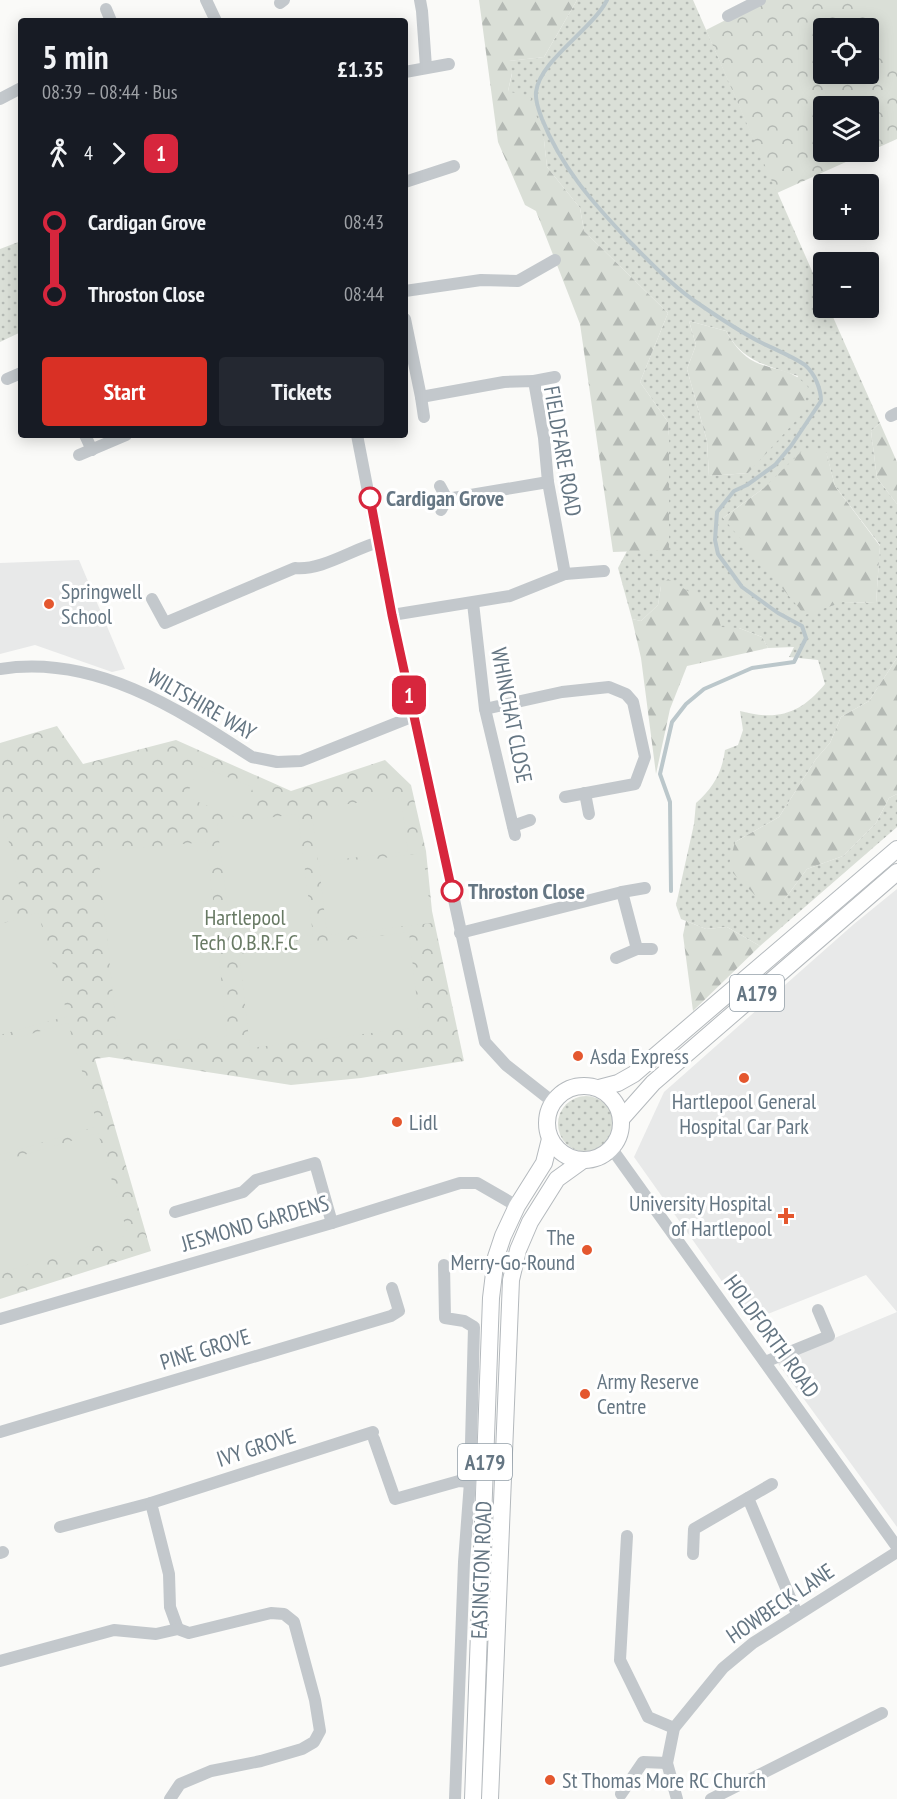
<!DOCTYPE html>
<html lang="en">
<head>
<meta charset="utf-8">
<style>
	body { margin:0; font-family:"PT Sans Narrow",sans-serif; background:#242831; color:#f1f3f6; height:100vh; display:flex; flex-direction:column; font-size:22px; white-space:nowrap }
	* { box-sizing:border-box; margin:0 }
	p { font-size:20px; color:#9ea1a6 }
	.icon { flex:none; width:33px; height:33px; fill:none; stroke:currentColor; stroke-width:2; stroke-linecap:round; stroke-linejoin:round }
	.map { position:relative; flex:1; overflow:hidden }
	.sheet { position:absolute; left:18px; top:18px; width:390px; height:420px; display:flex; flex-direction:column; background:#171b24; border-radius:6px; box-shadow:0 3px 15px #0003 }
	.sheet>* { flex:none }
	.badge { padding:0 12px; border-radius:9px; font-size:21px; line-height:39px }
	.controls { position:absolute; left:813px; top:18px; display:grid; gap:12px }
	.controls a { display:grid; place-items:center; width:66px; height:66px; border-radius:6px; background:#171b24; box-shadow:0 3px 15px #0003; font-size:30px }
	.map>.badge { position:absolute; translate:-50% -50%; box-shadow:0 0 0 3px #fff }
	.legs { display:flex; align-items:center; gap:9px; height:66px; padding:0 24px; font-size:20px }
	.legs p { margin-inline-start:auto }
	.head { display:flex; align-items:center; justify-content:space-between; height:102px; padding:0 24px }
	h1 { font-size:33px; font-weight:800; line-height:45px }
	.button { display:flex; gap:12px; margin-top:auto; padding:12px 24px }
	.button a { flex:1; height:69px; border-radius:6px; background:#d93025; color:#fff; font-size:24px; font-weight:800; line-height:69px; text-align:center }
	.button a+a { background:#242831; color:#f1f3f6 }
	ul { padding:0 24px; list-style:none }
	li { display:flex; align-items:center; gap:21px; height:72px; font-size:22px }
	li i { display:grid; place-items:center; width:9px; height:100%; margin:0 8px; background:currentColor }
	li i::after { content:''; width:15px; height:15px; margin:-8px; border:4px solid; border-radius:50%; background:#171b24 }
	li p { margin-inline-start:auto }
	li:first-child i { background:linear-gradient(#0000 50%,currentColor 0) }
	li:last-child i { background:linear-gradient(currentColor 50%,#0000 0) }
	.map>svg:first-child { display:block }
	.built { fill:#e8e9e9 }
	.grass { fill:url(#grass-dots); fill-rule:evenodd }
	.forest { fill:url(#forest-firs) }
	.park { fill:url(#park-crowns); fill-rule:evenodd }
	.pitch { fill:#dadfd7 }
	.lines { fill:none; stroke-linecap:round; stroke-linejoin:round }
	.stream { stroke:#bbc7cb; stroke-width:4 }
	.highway-casing { stroke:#b4b9bd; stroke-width:18 }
	.minor { stroke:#c3c8cc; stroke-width:12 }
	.highway { stroke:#fff; stroke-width:16 }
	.line-1-casing { stroke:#fff; stroke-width:14 }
	.line-1 { stroke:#d7263d; stroke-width:9 }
	.stop-1-dot { fill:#fff; stroke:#d7263d; stroke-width:3 }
	.poi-dot { fill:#e4572e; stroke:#fff; stroke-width:2 }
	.labels { text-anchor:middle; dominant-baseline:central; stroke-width:6; stroke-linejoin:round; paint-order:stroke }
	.shield { fill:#fff; stroke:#939fa8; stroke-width:1.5 }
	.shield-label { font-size:21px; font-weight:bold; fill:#657683 }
	.street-label { font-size:22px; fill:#657683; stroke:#fff }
	.stop-label { font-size:22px; font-weight:bold; fill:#657683; stroke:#fff; text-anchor:start }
	.poi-label { font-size:22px; fill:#657683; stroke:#fff; text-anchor:start }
	.park-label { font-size:22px; fill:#687a64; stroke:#fff }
</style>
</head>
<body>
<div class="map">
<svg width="897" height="1799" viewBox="0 0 897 1799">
	<defs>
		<pattern id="grass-dots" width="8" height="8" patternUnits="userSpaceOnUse" patternTransform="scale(1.5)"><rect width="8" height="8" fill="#dadfd7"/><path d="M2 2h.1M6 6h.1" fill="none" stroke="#b4b9b4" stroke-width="1.8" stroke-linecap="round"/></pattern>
		<pattern id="forest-firs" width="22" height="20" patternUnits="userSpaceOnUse" patternTransform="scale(1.5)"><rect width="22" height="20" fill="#dadfd7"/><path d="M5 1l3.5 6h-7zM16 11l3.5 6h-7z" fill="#b4b9b4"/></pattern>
		<pattern id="park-crowns" width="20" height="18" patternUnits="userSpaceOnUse" patternTransform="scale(1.5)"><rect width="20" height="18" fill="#dadfd7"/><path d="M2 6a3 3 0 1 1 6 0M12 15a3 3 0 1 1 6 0" fill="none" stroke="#b4b9b4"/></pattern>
	</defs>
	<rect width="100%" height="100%" fill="#fafaf8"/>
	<g class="built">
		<polygon points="79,560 125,669 112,672 35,645 0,654 0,563"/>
		<polygon points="897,889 897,1527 777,1362 897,1312 866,1275 750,1321 634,1157 664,1092 854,924"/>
	</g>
	<g class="grass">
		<path d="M577,0H693L823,296L824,308H829L880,423L871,431L877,478L897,504V658L869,701L841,717L830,743L816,759L779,817L735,842L784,900L807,869L843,856L876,823L889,798L897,794V827L760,946L727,927L706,929L681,919L676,905L694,824L696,803C713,788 722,773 725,750L738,745L743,730L740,711C778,721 800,714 825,684L818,660L789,657L794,647L768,648L762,637L739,628H721L661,586L658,605L641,621L632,619L618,568L627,551L669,549V436L668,422L640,382L668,313L584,231L580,208L547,167L544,140L508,91L512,74L508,61L544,57ZM689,321L726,331C743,362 766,365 798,376L748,473L709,476L707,441L687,369L696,345ZM826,452L835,486L880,545L876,603L843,602L723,518L764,488Z"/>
		<polygon points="21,241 21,332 0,342 0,249"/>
		<circle cx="586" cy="1124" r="28"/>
	</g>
	<g class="forest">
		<polygon points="479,0 577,0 544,57 509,61 512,73 508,91 531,98 544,140 547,167 580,208 584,231 668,313 640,382 668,422 669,436 669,550 613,552 580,324 536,211 525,205 498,142"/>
		<path d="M689,321L726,331C733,343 741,355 755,362C777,372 790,367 808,387L803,413L748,473L709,476L707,441L687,369L696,345Z"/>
		<polygon points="880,423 897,462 897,504 877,478 871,431"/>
		<polygon points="803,450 826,451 835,486 880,546 876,603 843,602 805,615 723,518 764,488"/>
		<polygon points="668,579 716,608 721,627 739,628 762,637 768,648 687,666 670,709 656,774 641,658 632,619 641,621 658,605 661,586"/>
		<polygon points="897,658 897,794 889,798 876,823 843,856 807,869 784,900 759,899 728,868 735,842 779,817 816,759 830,743 841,717 869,701"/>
		<polygon points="686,921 706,929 727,927 760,946 693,1011 683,935"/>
	</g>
	<g class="park">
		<path d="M765,0H897V139L777,193L706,30ZM824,28H868V74H824ZM824,106H868V152H824Z"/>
		<polygon points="57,726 83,764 176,740 291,791 385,760 411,785 426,851 432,911 464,1061 361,1078 291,1085 109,1057 95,1059 151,1251 0,1299 0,743"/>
	</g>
	<g class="pitch">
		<polygon points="873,0 897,0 897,54 890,58 865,4"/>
		<polygon points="199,766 253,787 240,819 186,797"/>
		<polygon points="401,797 408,851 318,862 311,809"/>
		<polygon points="0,804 20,889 0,894"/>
		<polygon points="298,814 313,935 232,944 217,824"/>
		<polygon points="207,842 227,1036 118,1044 98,851"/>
		<polygon points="423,853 432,923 327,935 319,866"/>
		<polygon points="38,913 68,1016 0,1035 0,924"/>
		<polygon points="409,932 420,1027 250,1048 239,954"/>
		<polygon points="68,1023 98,1126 0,1155 0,1043"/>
		<polygon points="98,1133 128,1235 0,1273 0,1162"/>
	</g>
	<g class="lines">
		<path class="stream" d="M607,0C592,30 540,60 536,92C535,102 539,110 542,119C561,167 593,203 628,240C652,264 674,288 702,306C721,319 741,332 760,342C774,349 792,356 805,365C815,374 821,389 821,401L791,446L775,465L747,485L734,491L717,512L715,540L718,554L742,587L778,613L802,626L806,638L794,662L752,668L704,689L686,704L672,722L660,774L670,802L671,891"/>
		<g class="highway-casing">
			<g id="highway">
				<circle cx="584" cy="1123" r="37"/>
				<polyline points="599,1088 618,1083 634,1074 897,849"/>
				<polyline points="622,1118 653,1083 897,872"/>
				<polyline points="473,1799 491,1298 496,1257 503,1236 517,1206 544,1163 550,1139"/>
				<polyline points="490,1799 511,1280 518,1250 530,1222 557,1179 582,1161"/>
			</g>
		</g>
		<g class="minor">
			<polyline points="206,0 216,21"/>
			<polyline points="420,0 422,11 426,67"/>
			<polyline points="280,3 284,0"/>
			<polyline points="106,9 111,21"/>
			<polyline points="728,16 760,0"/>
			<polyline points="405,72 449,64"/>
			<polyline points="0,99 21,88"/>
			<polyline points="405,182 454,166"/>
			<polyline points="405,291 481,280 518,281 555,260"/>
			<polyline points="405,319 421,397 504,382 534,381 544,438 548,482 565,574"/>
			<polyline points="7,379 21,373"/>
			<polyline points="534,381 555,377"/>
			<polyline points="421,397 424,417"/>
			<polyline points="891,416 897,413"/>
			<polyline points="85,435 92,450"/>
			<polyline points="357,435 392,615 485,1042 506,1065 553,1102"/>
			<polyline points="79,455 126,435"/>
			<polyline points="440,486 447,499 441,510"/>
			<polyline points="447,499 548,482"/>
			<path d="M152,599L165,623L295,568C321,571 353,549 379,542"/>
			<polyline points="473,603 485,709 515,835"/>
			<polyline points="392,615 510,596 565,574 604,571"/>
			<path d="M0,669C94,654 177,708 252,757L277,762L301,761L414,716"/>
			<polyline points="485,709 562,692 609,687 626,694 633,702 645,757 635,784 565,797"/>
			<polyline points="585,793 589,814"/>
			<polyline points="513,826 530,820"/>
			<polyline points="622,892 645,888"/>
			<polyline points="460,933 622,892 637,949"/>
			<polyline points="616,958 637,949 652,949"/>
			<polyline points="612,1149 897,1547"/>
			<polyline points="175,1212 243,1192 256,1180 315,1163 332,1223"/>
			<polyline points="444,1265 445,1318 464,1321 474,1327 470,1482 464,1562 455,1799"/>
			<polyline points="0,1319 332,1223 460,1183 477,1183 517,1206"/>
			<polyline points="765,1362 829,1336 818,1310"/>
			<polyline points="0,1432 391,1316 399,1311 392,1288"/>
			<polyline points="374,1439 395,1499 459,1481 470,1482"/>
			<polyline points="748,1498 797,1614"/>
			<polyline points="60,1527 151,1503"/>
			<polyline points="627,1536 620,1660 648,1717 674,1728"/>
			<polyline points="0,1553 3,1552"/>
			<polyline points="693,1554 694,1529 772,1484"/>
			<polyline points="178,1629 170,1607 169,1574 151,1503 373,1432"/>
			<polyline points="0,1661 114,1630 156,1634 178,1629 189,1633 271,1613 284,1614 294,1622 315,1700 320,1731 314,1742 302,1749 261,1761 211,1771 180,1784 170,1799"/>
			<polyline points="621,1794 643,1762 667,1763"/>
			<polyline points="677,1799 667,1763 674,1728 723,1668 753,1643 897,1552"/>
			<polyline points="711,1799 882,1713"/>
		</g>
		<use href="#highway" class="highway"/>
	</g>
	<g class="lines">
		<g class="line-1-casing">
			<polyline id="line-1" points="370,498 392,615 452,891"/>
		</g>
		<use href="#line-1" class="line-1"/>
	</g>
	<g class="stop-1-dot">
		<circle cx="370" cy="498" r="10"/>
		<circle cx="452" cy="891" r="10"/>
	</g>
	<g class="poi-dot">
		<circle cx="49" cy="604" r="6"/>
		<circle cx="578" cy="1056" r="6"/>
		<circle cx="744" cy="1078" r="6"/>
		<circle cx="397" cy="1122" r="6"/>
		<path d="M783 1207h6v6h6v6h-6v6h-6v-6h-6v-6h6z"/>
		<circle cx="587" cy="1250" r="6"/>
		<circle cx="585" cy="1394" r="6"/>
		<circle cx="550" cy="1780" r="6"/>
	</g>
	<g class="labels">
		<g class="shield">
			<rect x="730" y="975" width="54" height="36" rx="4.5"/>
			<rect x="458" y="1444" width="54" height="36" rx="4.5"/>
		</g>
		<g class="shield-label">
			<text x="757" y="993">A179</text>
			<text x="485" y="1462">A179</text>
		</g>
		<g class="street-label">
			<text transform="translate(563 451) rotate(80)">FIELDFARE ROAD</text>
			<text transform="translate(202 704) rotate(30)">WILTSHIRE WAY</text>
			<text transform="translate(512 715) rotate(79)">WHINCHAT CLOSE</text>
			<text transform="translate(255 1223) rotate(-16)">JESMOND GARDENS</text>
			<text transform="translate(772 1336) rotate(54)">HOLDFORTH ROAD</text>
			<text transform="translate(205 1349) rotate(-17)">PINE GROVE</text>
			<text transform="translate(256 1447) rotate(-18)">IVY GROVE</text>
			<text transform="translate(481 1570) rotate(-88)">EASINGTON ROAD</text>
			<text transform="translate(780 1603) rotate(-34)">HOWBECK LANE</text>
		</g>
		<g class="stop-label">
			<text x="386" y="498">Cardigan Grove</text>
			<text x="468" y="891">Throston Close</text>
		</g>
		<g class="poi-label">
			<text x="61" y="591">Springwell<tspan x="61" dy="25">School</tspan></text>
			<text x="590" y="1056">Asda Express</text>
			<text x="744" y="1101" text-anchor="middle">Hartlepool General<tspan x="744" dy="25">Hospital Car Park</tspan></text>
			<text x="409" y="1122">Lidl</text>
			<text x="772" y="1203" text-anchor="end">University Hospital<tspan x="772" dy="25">of Hartlepool</tspan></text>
			<text x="575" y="1237" text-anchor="end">The<tspan x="575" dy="25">Merry-Go-Round</tspan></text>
			<text x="597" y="1381">Army Reserve<tspan x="597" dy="25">Centre</tspan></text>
			<text x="562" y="1780">St Thomas More RC Church</text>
		</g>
		<g class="park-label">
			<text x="245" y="917">Hartlepool<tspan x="245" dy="25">Tech O.B.R.F.C</tspan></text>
		</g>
	</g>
</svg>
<div class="controls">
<a><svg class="icon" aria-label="locate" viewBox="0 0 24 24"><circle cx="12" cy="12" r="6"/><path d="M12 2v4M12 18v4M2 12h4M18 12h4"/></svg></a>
<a><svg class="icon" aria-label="layers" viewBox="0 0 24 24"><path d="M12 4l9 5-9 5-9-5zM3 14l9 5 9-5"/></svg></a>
<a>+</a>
<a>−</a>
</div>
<b class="badge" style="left:409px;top:695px;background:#d7263d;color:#fff">1</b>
<section class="sheet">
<div class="head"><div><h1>5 min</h1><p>08:39 – 08:44 · Bus</p></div><b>£1.35</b></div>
<div class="legs"><svg class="icon" aria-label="walk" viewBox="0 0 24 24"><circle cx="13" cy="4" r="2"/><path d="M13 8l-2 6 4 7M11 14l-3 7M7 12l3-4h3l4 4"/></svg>4<svg class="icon" aria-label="forward" viewBox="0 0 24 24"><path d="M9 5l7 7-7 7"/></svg><b class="badge" style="background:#d7263d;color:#fff">1</b></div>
<ul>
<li><i style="color:#d7263d"></i><b>Cardigan Grove</b><p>08:43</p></li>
<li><i style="color:#d7263d"></i><b>Throston Close</b><p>08:44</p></li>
</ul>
<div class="button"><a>Start</a><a>Tickets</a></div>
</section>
</div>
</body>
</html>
